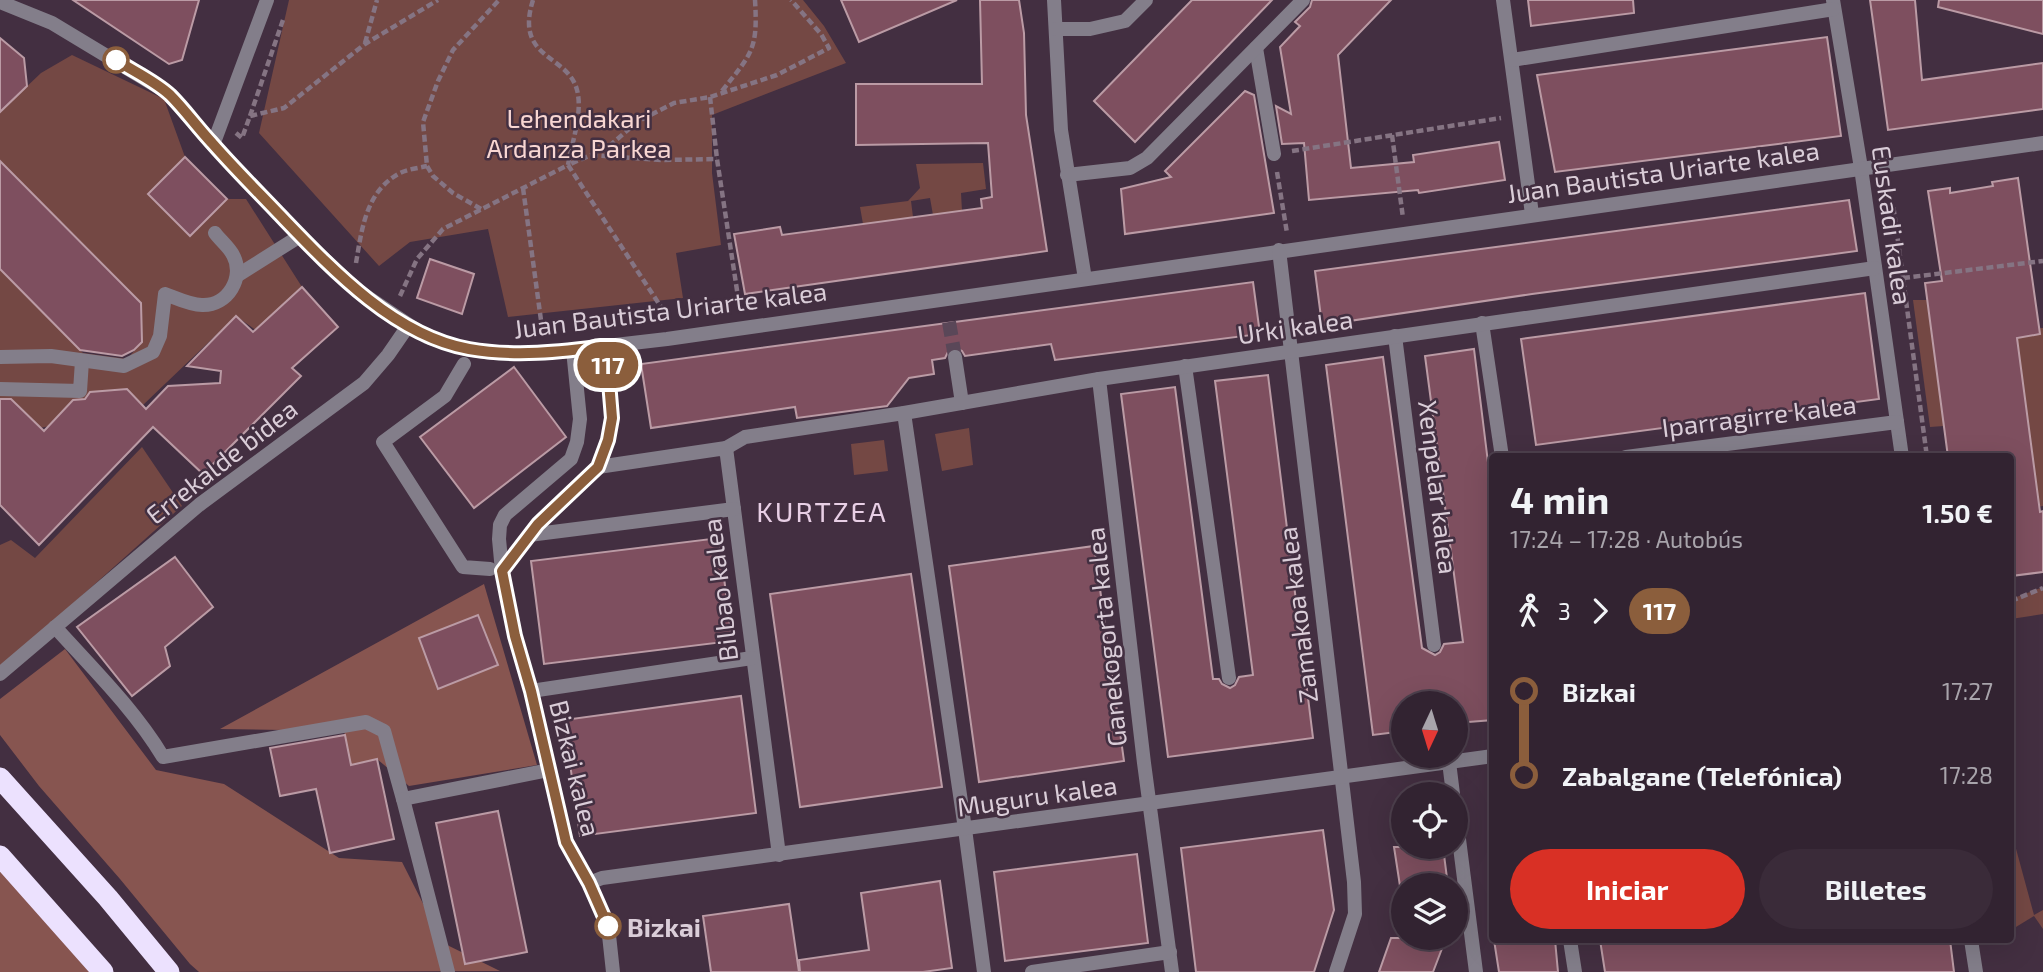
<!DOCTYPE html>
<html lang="es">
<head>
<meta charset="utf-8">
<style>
	body { margin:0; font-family:"Exo 2",sans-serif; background:#3a2b39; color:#f1f3f6; height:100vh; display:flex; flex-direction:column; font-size:26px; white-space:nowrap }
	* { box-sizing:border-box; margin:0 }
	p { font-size:23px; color:#a8a4ab }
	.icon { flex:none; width:38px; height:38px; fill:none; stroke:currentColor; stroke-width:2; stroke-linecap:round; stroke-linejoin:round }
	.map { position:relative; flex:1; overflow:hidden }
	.drawer { position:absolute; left:1489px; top:453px; width:525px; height:490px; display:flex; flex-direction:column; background:#322331; border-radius:7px; box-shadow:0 7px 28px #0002,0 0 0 2px #4d404d }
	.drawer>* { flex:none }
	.badge { padding:0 14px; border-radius:23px; font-size:24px; line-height:46px }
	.needle { width:46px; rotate:184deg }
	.buttons { position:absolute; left:1391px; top:691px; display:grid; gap:14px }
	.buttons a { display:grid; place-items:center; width:77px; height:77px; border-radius:50%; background:#322331; box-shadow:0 7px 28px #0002,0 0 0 2px #4d404d; font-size:35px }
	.map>.badge { position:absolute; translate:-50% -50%; box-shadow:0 0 0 4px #fff }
	.legs { display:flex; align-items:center; gap:10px; height:77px; padding:0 21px; font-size:23px }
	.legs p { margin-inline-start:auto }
	.headline { display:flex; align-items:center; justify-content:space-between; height:119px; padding:0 21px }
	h1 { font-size:38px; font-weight:700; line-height:52px }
	.button { display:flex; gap:14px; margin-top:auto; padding:14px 21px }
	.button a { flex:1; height:80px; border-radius:42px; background:#d93025; color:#fff; font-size:28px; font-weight:700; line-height:80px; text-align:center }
	.button a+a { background:#3a2b39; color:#f1f3f6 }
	ul { padding:0 21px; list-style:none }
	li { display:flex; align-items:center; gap:24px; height:84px; font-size:26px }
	li i { display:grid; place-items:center; width:10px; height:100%; margin:0 9px; background:currentColor }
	li i::after { content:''; width:18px; height:18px; margin:-9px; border:5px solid; border-radius:50%; background:#322331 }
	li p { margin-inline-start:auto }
	li:first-child i { background:linear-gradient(#0000 50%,currentColor 0) }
	li:last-child i { background:linear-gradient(currentColor 50%,#0000 0) }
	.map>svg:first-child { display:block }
	.green { fill:#744844 }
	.forest { fill:#875550 }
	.building { fill:#7e4f5f; stroke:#bb9ba5; stroke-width:2 }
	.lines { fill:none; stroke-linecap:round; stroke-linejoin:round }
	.street-tunnel { stroke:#5a4758; stroke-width:14; stroke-dasharray:14 7; stroke-linecap:butt }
	.path { stroke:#857483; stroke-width:4.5; stroke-dasharray:7 3.5; stroke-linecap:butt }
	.street { stroke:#837e8a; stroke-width:14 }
	.highway { stroke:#ece1fe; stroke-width:21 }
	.line-1-casing { stroke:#fff; stroke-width:16 }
	.line-1 { stroke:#8b5e3c; stroke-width:10 }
	.stop-1-dot { fill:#fff; stroke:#8b5e3c; stroke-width:3.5 }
	.labels { text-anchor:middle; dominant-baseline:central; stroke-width:5; stroke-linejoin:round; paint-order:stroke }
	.park-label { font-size:26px; fill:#f8d6d2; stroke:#432f41 }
	.street-label { font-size:26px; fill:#dacdd8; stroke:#432f41 }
	.stop-label { font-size:26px; font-weight:bold; fill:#dacdd8; stroke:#432f41; text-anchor:start }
	.neighbourhood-label { font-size:28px; letter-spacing:2px; fill:#e8cfe5; stroke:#432f41 }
</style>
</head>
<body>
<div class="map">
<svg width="2043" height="972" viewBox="0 0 2043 972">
	<rect width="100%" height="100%" fill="#432f41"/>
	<g class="green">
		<polygon points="289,0 803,0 824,26 846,63 712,115 712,173 721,245 676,253 683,298 508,317 488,229 410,242 379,266 259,133"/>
		<polygon points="72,55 164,99 185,157 148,194 190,236 227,199 246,199 302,287 257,331 236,316 143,405 0,437 0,269 83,353 127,359 142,342 141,303 0,161 0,112 41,73"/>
		<polygon points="983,163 986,189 961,193 962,211 933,215 930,198 911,201 913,217 863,224 860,207 908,201 920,188 916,164"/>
		<polygon points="1913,300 1927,300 1944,426 1930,427"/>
		<polygon points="2043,328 2043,506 2021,509 1999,330"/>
		<polygon points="969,428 973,465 942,471 935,434"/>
		<polygon points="884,440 888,471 854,475 851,444"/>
		<polygon points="142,447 182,506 0,669 0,545 11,540 35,558"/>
		<polygon points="2043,587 2043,614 2011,619 2011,599"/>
		<polygon points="2012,834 2034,915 2043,910 2043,929 2034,916 2011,930"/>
	</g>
	<g class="forest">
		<polygon points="484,584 537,765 409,786 377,759 351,765 344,731 220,729"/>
		<polygon points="65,649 156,770 224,784 339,858 402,862 443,943 500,971 199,972 190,964 120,879 39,786 0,735 0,699"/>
		<polygon points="0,859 101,972 0,972"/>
	</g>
	<g class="building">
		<polygon points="73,0 199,0 182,60 169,64"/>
		<polygon points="841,0 957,0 859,42"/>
		<polygon points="980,0 1019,0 1024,33 1026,115 1047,251 745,294 734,234 780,227 782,235 982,208 981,199 992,197 988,143 856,145 856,84 982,84"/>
		<polygon points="1192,0 1272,0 1135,142 1094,101"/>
		<polygon points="1312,0 1391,0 1338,55 1351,168 1414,162 1413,155 1499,142 1505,180 1419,193 1418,190 1309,200 1304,143 1282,144 1276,106 1291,114 1280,47 1300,26 1295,22 1310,7"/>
		<polygon points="1528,0 1633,0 1634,13 1531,26"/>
		<polygon points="1870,0 1915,0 1922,80 2043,63 2043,109 1888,130"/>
		<polygon points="1939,0 2043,0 2043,34 1938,7"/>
		<polygon points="1827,37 1841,136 1555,172 1537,75"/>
		<polygon points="0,38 24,58 27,86 0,112"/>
		<polygon points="1245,91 1254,95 1274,213 1125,234 1121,189 1171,177 1165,171"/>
		<polygon points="185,157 227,199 190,236 148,194"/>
		<polygon points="0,161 141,303 142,342 134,350 122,356 80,350 0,269"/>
		<polygon points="2018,178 2040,334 2017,338 2040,512 2043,511 2043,572 2011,576 2011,457 1948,457 1925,283 1942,281 1928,191 1950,188 1950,193 1993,186 1992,182"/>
		<polygon points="1849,200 1857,251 1532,294 1322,325 1315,271"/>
		<polygon points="430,259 474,274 462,314 417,298"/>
		<polygon points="1253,282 1260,334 1055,360 1051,344 965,356 962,351 954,347 949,350 945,358 932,360 934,374 909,378 887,406 797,418 795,407 651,428 641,364"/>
		<polygon points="302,287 338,327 292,368 301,376 203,474 153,427 39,545 0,505 0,399 11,399 44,431 73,400 85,399 90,392 127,389 146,409 168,386 220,383 221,371 187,366 236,316 253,332"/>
		<polygon points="1865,293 1879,399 1536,445 1521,339"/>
		<polygon points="1474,349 1493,503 1493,720 1456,723 1456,704 1404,704 1404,731 1373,735 1326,365 1383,357 1422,648 1435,655 1440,652 1444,644 1463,642 1425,356"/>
		<polygon points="514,367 566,437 474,508 420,437"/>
		<polygon points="1268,375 1313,738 1168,757 1121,394 1175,387 1213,679 1219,679 1222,684 1230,688 1235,685 1239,677 1253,675 1215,381"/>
		<polygon points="719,538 732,641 544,664 531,561"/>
		<polygon points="1094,546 1124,761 979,782 949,566"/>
		<polygon points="175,557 213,607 165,647 170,666 132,696 77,627"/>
		<polygon points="911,574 942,787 800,807 770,594"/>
		<polygon points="478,615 498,665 438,689 419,638"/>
		<polygon points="741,696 756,813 580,836 564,720"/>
		<polygon points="345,735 351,765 377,759 394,839 330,853 316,789 280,796 270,748"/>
		<polygon points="498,811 527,952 465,964 436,823"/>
		<polygon points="1323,830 1334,910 1314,972 1196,972 1181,848"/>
		<polygon points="1394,847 1443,847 1448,886 1400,886"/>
		<polygon points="1137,854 1148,943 1005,961 994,872"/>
		<polygon points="940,881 952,968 923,972 800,972 799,960 869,950 861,893"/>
		<polygon points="789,904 799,972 711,972 703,916"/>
		<polygon points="1391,938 1446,938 1433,972 1379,972"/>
		<polygon points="1494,940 1555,940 1558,972 1499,972"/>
		<polygon points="1600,940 1950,940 1954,972 1605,972"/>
	</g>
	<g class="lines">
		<polyline class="street-tunnel" points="949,322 955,357"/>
		<g class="path">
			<polyline points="365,43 377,0"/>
			<path d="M722,91C752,53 758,50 755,0"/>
			<polyline points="710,97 717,159 740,310"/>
			<polyline points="250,116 284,17"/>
			<polyline points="236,133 242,138 250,116 284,108 365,44 438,0"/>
			<polyline points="1392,135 1403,218"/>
			<polyline points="1292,151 1501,118"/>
			<polyline points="591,155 662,160 717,159"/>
			<polyline points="1277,172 1287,233"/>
			<polyline points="523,188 543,335"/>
			<polyline points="1886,205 1893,204 1927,457"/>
			<polyline points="481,209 453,193 433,176 427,166 423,122 438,81 453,50 499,0"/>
			<path d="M356,263C362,228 366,191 400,173C408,169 419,168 427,166"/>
			<polyline points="1903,278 2043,261"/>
			<path d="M400,296L417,259L443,229L568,165C572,142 583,112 577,90C568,54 514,60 533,0"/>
			<polyline points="665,322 663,310 568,165 607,148 637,122 674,103 710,97 777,75 829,48 821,34 791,0"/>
			<polyline points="2011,601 2043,588"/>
		</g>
		<g class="street">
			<polyline points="1054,0 1061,130 1085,279"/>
			<polyline points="1503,0 1532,214"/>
			<polyline points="1833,0 1861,168 1902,457"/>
			<polyline points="0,2 52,23 168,93 213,145 300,236 357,290 427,337 466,349 492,353 546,353 667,339 2043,143"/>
			<polyline points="1056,29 1090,29 1125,21 1146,0"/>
			<polyline points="1256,48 1274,154"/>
			<polyline points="1512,60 1834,9"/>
			<polyline points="213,145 267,0"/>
			<polyline points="1067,175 1130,168 1147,158 1303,0"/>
			<polyline points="1279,250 1354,882 1355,914 1336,972"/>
			<polyline points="238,275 300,236"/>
			<polyline points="1482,323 1502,457"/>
			<polyline points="1395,336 1434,645"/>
			<polyline points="573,350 580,419 577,442 571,459 505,515 500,525 499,539 502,571 515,636 531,691 566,842 589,883 608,926 613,972"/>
			<path d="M0,357L51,356L124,366L153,352L160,336L165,294C176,298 190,305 202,305C228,306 245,277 233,255C229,247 220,240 215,233"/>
			<polyline points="955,357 962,403"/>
			<polyline points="464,364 445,396 383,442 463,567 490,569"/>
			<polyline points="1185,366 1229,678"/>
			<polyline points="1099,379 1144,763 1172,972"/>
			<polyline points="0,389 80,391 82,361"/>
			<polyline points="904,413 965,829 984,972"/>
			<polyline points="726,448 745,437 904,413 1099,379 1875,268"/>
			<polyline points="1626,457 1897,422"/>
			<polyline points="598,467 726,448 779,855"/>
			<polyline points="529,535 734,509"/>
			<polyline points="502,571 538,524 598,467 608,440 612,418 606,347"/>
			<path d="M55,627C93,669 134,709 163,757L366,722L384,731L403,799L549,770"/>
			<polyline points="0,674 199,505 364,383 388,355 408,326"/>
			<polyline points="531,691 752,658"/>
			<polyline points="1449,762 1453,794"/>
			<polyline points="403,799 448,972"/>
			<polyline points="1456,816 1476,972"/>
			<polyline points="589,883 602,878 1493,756"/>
			<polyline points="1570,940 1575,972"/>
			<polyline points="1971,940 1976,972"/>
			<polyline points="1032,972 1170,952"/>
		</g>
		<g class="highway">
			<polyline points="0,778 108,898 169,972"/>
			<polyline points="0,856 103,972"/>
		</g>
	</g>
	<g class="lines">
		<g class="line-1-casing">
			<path id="line-1" d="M116,60C133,71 155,81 170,95C185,110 197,127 212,143C233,167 255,189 277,212C329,266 392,335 469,349C514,357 561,352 606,346L612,418L608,440L598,467L538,524L502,571L515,636L531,691L566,842L589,883L608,926"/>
		</g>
		<use href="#line-1" class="line-1"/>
	</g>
	<g class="stop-1-dot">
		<circle cx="116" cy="60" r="12"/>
		<circle cx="608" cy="926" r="12"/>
	</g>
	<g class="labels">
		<g class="park-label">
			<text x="579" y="117">Lehendakari<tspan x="579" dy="30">Ardanza Parkea</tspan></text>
		</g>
		<g class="street-label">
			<text transform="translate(1663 171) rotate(-8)">Juan Bautista Uriarte kalea</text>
			<text transform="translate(1893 225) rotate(82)">Euskadi kalea</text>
			<text transform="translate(670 309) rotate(-7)">Juan Bautista Uriarte kalea</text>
			<text transform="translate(1295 326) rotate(-8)">Urki kalea</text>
			<text transform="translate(1759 415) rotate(-7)">Iparragirre kalea</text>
			<text transform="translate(221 461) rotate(-38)">Errekalde bidea</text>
			<text transform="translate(1439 487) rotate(83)">Xenpelar kalea</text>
			<text transform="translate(719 590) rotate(-97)">Bilbao kalea</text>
			<text transform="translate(1297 615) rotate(-97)">Zamakoa kalea</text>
			<text transform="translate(1105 637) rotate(-96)">Ganekogorta kalea</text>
			<text transform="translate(576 768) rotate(76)">Bizkai kalea</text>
			<text transform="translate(1037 795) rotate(-8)">Muguru kalea</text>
		</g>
		<g class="stop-label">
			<text x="627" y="926">Bizkai</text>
		</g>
		<g class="neighbourhood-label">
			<text x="822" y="511">KURTZEA</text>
		</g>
	</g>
</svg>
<div class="buttons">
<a><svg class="needle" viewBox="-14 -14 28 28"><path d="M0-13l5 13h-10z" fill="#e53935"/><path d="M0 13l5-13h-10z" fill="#a8a4ab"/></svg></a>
<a><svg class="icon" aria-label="locate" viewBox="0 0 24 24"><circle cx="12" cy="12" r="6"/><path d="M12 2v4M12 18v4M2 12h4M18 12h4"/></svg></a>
<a><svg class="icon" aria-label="layers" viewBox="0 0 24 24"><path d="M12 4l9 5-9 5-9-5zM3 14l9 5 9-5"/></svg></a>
</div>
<b class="badge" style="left:608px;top:365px;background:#8b5e3c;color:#fff">117</b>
<section class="drawer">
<div class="headline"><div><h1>4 min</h1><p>17:24 – 17:28 · Autobús</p></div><b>1.50 €</b></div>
<div class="legs"><svg class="icon" aria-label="walk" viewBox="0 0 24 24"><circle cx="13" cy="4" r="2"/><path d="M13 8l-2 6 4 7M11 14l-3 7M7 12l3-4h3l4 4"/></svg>3<svg class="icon" aria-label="forward" viewBox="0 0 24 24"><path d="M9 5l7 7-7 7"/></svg><b class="badge" style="background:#8b5e3c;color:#fff">117</b></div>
<ul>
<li><i style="color:#8b5e3c"></i><b>Bizkai</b><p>17:27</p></li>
<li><i style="color:#8b5e3c"></i><b>Zabalgane (Telefónica)</b><p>17:28</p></li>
</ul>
<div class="button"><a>Iniciar</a><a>Billetes</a></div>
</section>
</div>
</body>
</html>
